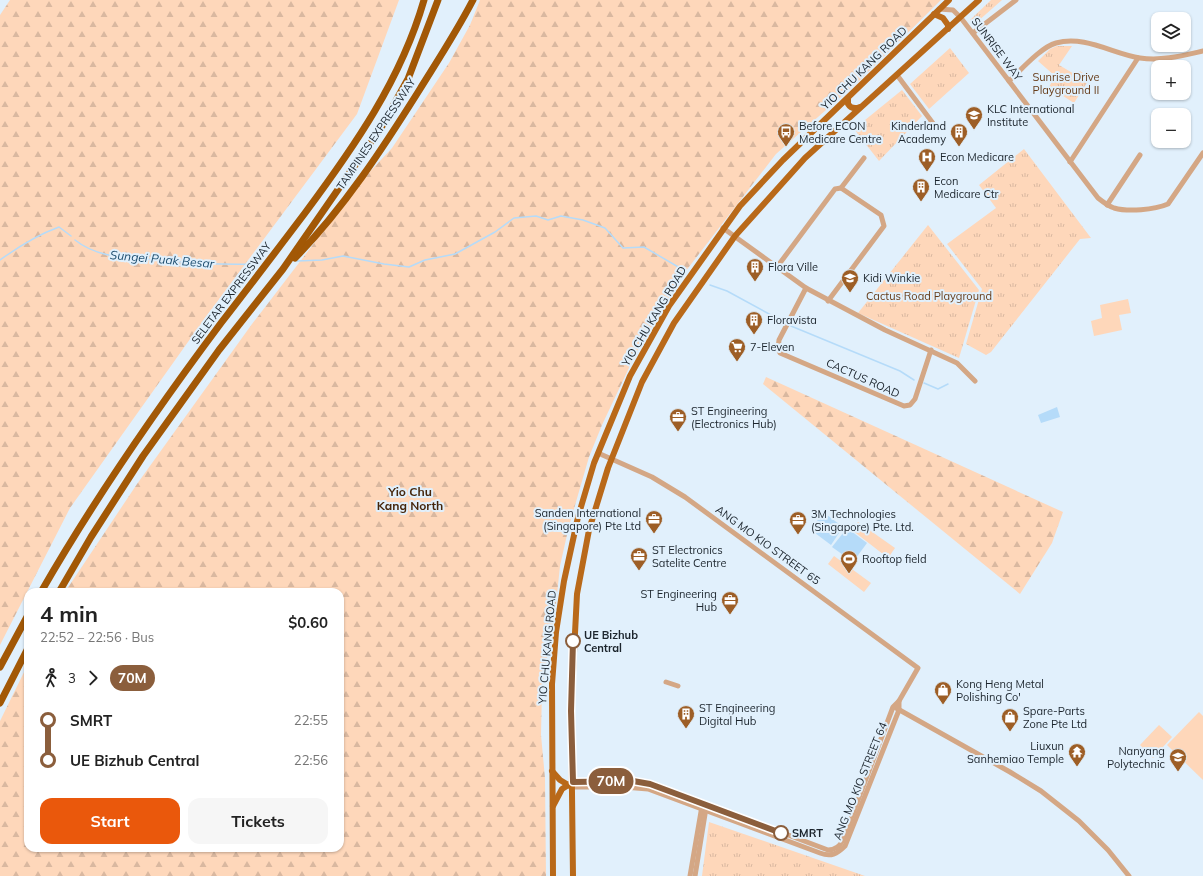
<!DOCTYPE html>
<html lang="en">
<head>
<meta charset="utf-8">
<style>
	body { margin:0; font-family:Mulish,sans-serif; background:#f6f6f6; color:#222; height:100vh; display:flex; flex-direction:column; font-size:15px; white-space:nowrap }
	* { box-sizing:border-box; margin:0 }
	p { font-size:13px; color:#767676 }
	.icon { flex:none; width:22px; height:22px; fill:none; stroke:currentColor; stroke-width:2; stroke-linecap:round; stroke-linejoin:round }
	.map { position:relative; flex:1; overflow:hidden }
	.panel { position:absolute; left:24px; top:588px; width:320px; height:264px; display:flex; flex-direction:column; background:#fff; border-radius:12px; box-shadow:0 1px 3px #0004 }
	.panel>* { flex:none }
	.badge { padding:0 8px; border-radius:13px; font-size:14px; line-height:26px }
	.tools { position:absolute; left:1151px; top:12px; display:grid; gap:8px }
	.tools a { display:grid; place-items:center; width:40px; height:40px; border-radius:8px; background:#fff; box-shadow:0 1px 3px #0004; font-size:20px }
	.map>.badge { position:absolute; translate:-50% -50%; box-shadow:0 0 0 2px #fff }
	.legs { display:flex; align-items:center; gap:6px; height:44px; padding:0 16px; font-size:13px }
	.legs p { margin-inline-start:auto }
	.headline { display:flex; align-items:center; justify-content:space-between; height:68px; padding:0 16px }
	h1 { font-size:22px; font-weight:700; line-height:30px }
	.cta { display:flex; gap:8px; margin-top:auto; padding:8px 16px }
	.cta a { flex:1; height:46px; border-radius:12px; background:#ea580c; color:#fff; font-size:16px; font-weight:700; line-height:46px; text-align:center }
	.cta a+a { background:#f6f6f6; color:#222 }
	ul { padding:0 16px; list-style:none }
	li { display:flex; align-items:center; gap:14px; height:40px; font-size:15px }
	li i { display:grid; place-items:center; width:6px; height:100%; margin:0 5px; background:currentColor }
	li i::after { content:''; width:10px; height:10px; margin:-5px; border:3px solid; border-radius:50%; background:#fff }
	li p { margin-inline-start:auto }
	li:first-child i { background:linear-gradient(#0000 50%,currentColor 0) }
	li:last-child i { background:linear-gradient(currentColor 50%,#0000 0) }
	.map>svg:first-child { display:block }
	.grass { fill:url(#grass-tufts) }
	.forest { fill:url(#forest-firs) }
	.garden { fill:#fed7ba }
	.water { fill:#b5dbf9 }
	.lines { fill:none; stroke-linecap:round; stroke-linejoin:round }
	.stream { stroke:#b5dbf9; stroke-width:1.5 }
	.minor { stroke:#d4a785; stroke-width:5 }
	.major { stroke:#b96919; stroke-width:6 }
	.highway { stroke:#a25806; stroke-width:7 }
	.line-1-casing { stroke:#fff; stroke-width:9 }
	.line-1 { stroke:#8b5e3c; stroke-width:6 }
	.stop-1-dot { fill:#fff; stroke:#8b5e3c; stroke-width:2 }
	.labels { text-anchor:middle; dominant-baseline:central; stroke-width:4; stroke-linejoin:round; paint-order:stroke }
	.street-label { font-size:11px; fill:#1c252d; stroke:#e1f0fc }
	.park-label { font-size:11px; fill:#673d1a; stroke:#e1f0fc }
	.poi-label { font-size:11px; fill:#1c252d; stroke:#e1f0fc; text-anchor:start }
	.stop-label { font-size:11px; font-weight:bold; fill:#1c252d; stroke:#e1f0fc; text-anchor:start }
	.water-label { font-size:12px; font-style:italic; fill:#1d4d6e; stroke:#e1f0fc }
	.neighbourhood-label { font-size:12px; font-weight:bold; fill:#45260b; stroke:#e1f0fc }
</style>
</head>
<body>
<div class="map">
<svg width="1203" height="876" viewBox="0 0 1203 876">
	<defs>
		<pattern id="grass-tufts" width="24" height="20" patternUnits="userSpaceOnUse"><rect width="24" height="20" fill="#fed7ba"/><path d="M3 7l-1-3M5 7V3M7 7l1-3M15 17l-1-3M17 17v-4M19 17l1-3" fill="none" stroke="#d9b8a0"/></pattern>
		<pattern id="forest-firs" width="22" height="20" patternUnits="userSpaceOnUse"><rect width="22" height="20" fill="#fed7ba"/><path d="M5 1l3.5 6h-7zM16 11l3.5 6h-7z" fill="#d9b8a0"/></pattern>
	</defs>
	<rect width="100%" height="100%" fill="#e1f0fc"/>
	<g class="grass">
		<polygon points="991,0 1002,0 977,22 971,22 970,20"/>
		<polygon points="1057,46 1072,46 1059,65 1076,75 1080,71 1090,78 1074,103 1049,87 1055,76 1038,61 1050,49"/>
		<polygon points="950,48 969,73 929,109 910,84"/>
		<polygon points="902,90 922,116 879,161 854,129"/>
		<polygon points="1024,149 1091,238 1080,239 991,352 986,355 966,344 982,289 947,244 996,208 979,185"/>
		<polygon points="928,225 979,290 959,358 858,313"/>
		<polygon points="709,822 865,876 702,876"/>
	</g>
	<g class="forest">
		<polygon points="10,0 399,0 357,114 205,318 70,508 0,645 0,15"/>
		<polygon points="480,0 941,0 860,80 776,154 682,276 636,353 602,425 589,457 569,526 560,566 556,604 542,688 541,735 545,778 546,876 0,876 0,721 28,664 28,848 340,848 340,592 65,592 137,484 252,324 365,177 392,148 449,63 470,25"/>
		<polygon points="766,377 1063,512 1052,543 1020,594 763,384"/>
	</g>
	<g class="garden">
		<polygon points="1128,299 1131,313 1119,315 1122,330 1094,336 1091,321 1102,318 1100,305"/>
		<polygon points="858,522 895,548 888,558 852,530"/>
		<polygon points="834,556 871,583 864,592 828,564"/>
		<polygon points="1199,712 1203,716 1203,780 1167,745"/>
		<polygon points="1159,725 1172,737 1153,758 1140,745"/>
	</g>
	<g class="water">
		<polygon points="1057,407 1060,417 1041,423 1038,415"/>
		<polygon points="823,512 843,527 831,545 811,530"/>
		<polygon points="847,528 867,543 853,562 832,547"/>
	</g>
	<g class="lines">
		<g class="stream">
			<path d="M75,240C99,259 128,257 157,260C189,263 221,265 253,264"/>
			<path d="M0,260C18,247 37,235 59,227L71,236"/>
			<polyline points="297,261 322,260 343,256 384,264 409,267 425,260 455,254 495,232 514,218 536,216 548,220 561,216 583,220 605,228 623,248 644,247 680,268"/>
			<polyline points="710,285 727,291 782,321"/>
			<polyline points="791,326 900,371 914,380"/>
			<polyline points="924,383 938,389 948,384"/>
		</g>
		<g class="minor">
			<path d="M939,9L953,10L961,18L1098,198C1103,202 1108,206 1114,208C1128,212 1154,210 1168,204L1203,153"/>
			<polyline points="973,33 1016,0"/>
			<polyline points="897,75 935,126"/>
			<path d="M1009,81C1021,70 1041,47 1056,43C1085,35 1113,54 1140,58C1162,61 1181,56 1203,51"/>
			<polyline points="1070,162 1138,58"/>
			<polyline points="1107,205 1140,155"/>
			<polyline points="723,228 806,288 885,330 957,363 975,381"/>
			<polyline points="777,267 835,189 841,188 864,158"/>
			<polyline points="806,288 779,340 778,349 780,353 904,406 910,405 915,399 931,350"/>
			<polyline points="828,301 884,226 881,215 841,188"/>
			<polyline points="666,682 678,686"/>
			<polyline points="896,708 1010,772 1041,791 1079,821 1108,850 1129,876"/>
			<path d="M573,782L633,781L656,785L828,850C836,850 840,846 843,840L893,707L899,701L918,668L685,497L652,477L598,453"/>
			<path d="M573,787H624L648,789L820,853C831,857 837,854 845,846L899,710V701"/>
			<polyline points="690,876 702,806"/>
			<polyline points="695,876 706,808"/>
		</g>
		<g class="major">
			<polyline points="934,14 943,18 948,25 948,29"/>
			<path d="M848,98V104C851,109 855,109 860,107"/>
			<polyline points="552,771 560,780 570,786"/>
			<polyline points="553,806 562,789 573,782"/>
			<polyline points="553,876 552,684 556,632 564,581 578,517 594,463 630,376 669,306 740,206 783,160 949,0"/>
			<polyline points="573,876 571,711 577,594 589,530 608,468 642,382 674,323 735,236 805,158 979,0"/>
		</g>
		<g class="highway">
			<path d="M295,258C344,208 383,148 420,89C438,60 457,31 473,0"/>
			<path d="M41,592C95,498 156,410 221,323C249,287 277,250 305,213C354,147 401,80 424,0"/>
			<polyline points="59,592 91,537 143,456 219,350 283,269 382,126 408,79 438,0"/>
			<polyline points="0,667 28,615"/>
			<polyline points="0,703 28,648"/>
		</g>
	</g>
	<g class="lines">
		<g class="line-1-casing">
			<polyline id="line-1" points="573,641 571,711 573,782 633,781 650,784 781,833"/>
		</g>
		<use href="#line-1" class="line-1"/>
	</g>
	<defs>
		<g id="school-pin" transform="scale(0.9)"><path d="M0 17L-7.5 6A9.5 9.5 0 1 1 7.5 6Z" fill="#9d5e26" stroke="#e1f0fc"/><path d="M0-5L7-2L0 1L-7-2ZM-4 1L0 2.5L4 1V4Q0 6-4 4Z" fill="#fff"/></g>
		<g id="bus-pin" transform="scale(0.9)"><path d="M0 17L-7.5 6A9.5 9.5 0 1 1 7.5 6Z" fill="#9d5e26" stroke="#e1f0fc"/><path d="M-5-6H5V4H4V6H2V4H-2V6H-4V4H-5ZM-3.5-4V0h7V-4ZM-3.5 1.2v1.5H-2V1.2ZM2 1.2v1.5H3.5V1.2Z" fill="#fff"/></g>
		<g id="building-pin" transform="scale(0.9)"><path d="M0 17L-7.5 6A9.5 9.5 0 1 1 7.5 6Z" fill="#9d5e26" stroke="#e1f0fc"/><path d="M-4-6H4V6H1V3H-1V6H-4ZM-2.5-4.3h1.7v1.8h-1.7ZM.8-4.3h1.7v1.8H.8ZM-2.5-1h1.7V.8h-1.7ZM.8-1h1.7V.8H.8Z" fill="#fff"/></g>
		<g id="hospital-pin" transform="scale(0.9)"><path d="M0 17L-7.5 6A9.5 9.5 0 1 1 7.5 6Z" fill="#9d5e26" stroke="#e1f0fc"/><path d="M-5-5h3v3.5h4V-5h3V5h-3V1.5h-4V5h-3Z" fill="#fff"/></g>
		<g id="supermarket-pin" transform="scale(0.9)"><path d="M0 17L-7.5 6A9.5 9.5 0 1 1 7.5 6Z" fill="#9d5e26" stroke="#e1f0fc"/><path d="M-6-5.5h2.5l.6 2H6L4.5 2H-2.5L-4.4-4H-6ZM-1.5 3.2a1.3 1.3 0 1 0 .1 0ZM3 3.2a1.3 1.3 0 1 0 .1 0Z" fill="#fff"/></g>
		<g id="office-pin" transform="scale(0.9)"><path d="M0 17L-7.5 6A9.5 9.5 0 1 1 7.5 6Z" fill="#9d5e26" stroke="#e1f0fc"/><path d="M-6-3h4V-5.5h4V-3h4V5H-6ZM-1-4.5V-3h2v-1.5ZM-6 0V1H6V0Z" fill="#fff"/></g>
		<g id="stadium-pin" transform="scale(0.9)"><path d="M0 17L-7.5 6A9.5 9.5 0 1 1 7.5 6Z" fill="#9d5e26" stroke="#e1f0fc"/><path d="M0-5a6.5 5 0 1 0 0 10a6.5 5 0 1 0 0-10ZM-3.5-1.8h7v3.6h-7Z" fill="#fff"/></g>
		<g id="shop-pin" transform="scale(0.9)"><path d="M0 17L-7.5 6A9.5 9.5 0 1 1 7.5 6Z" fill="#9d5e26" stroke="#e1f0fc"/><path d="M-5-2.5h2.3a2.7 3.5 0 0 1 5.4 0H5L5.5 6h-11ZM-1.5-2.5h3a1.5 2.3 0 0 0-3 0Z" fill="#fff"/></g>
		<g id="temple-pin" transform="scale(0.9)"><path d="M0 17L-7.5 6A9.5 9.5 0 1 1 7.5 6Z" fill="#9d5e26" stroke="#e1f0fc"/><path d="M0-6L5-2H3V0L6.5 2.5H4V6H1.5V3h-3V6H-4V2.5H-6.5L-3 0V-2H-5Z" fill="#fff"/></g>
		<g id="university-pin" transform="scale(0.9)"><path d="M0 17L-7.5 6A9.5 9.5 0 1 1 7.5 6Z" fill="#9d5e26" stroke="#e1f0fc"/><path d="M0-5L7-2L0 1L-7-2ZM-4 1L0 2.5L4 1V4Q0 6-4 4Z" fill="#fff"/></g>
	</defs>
	<g fill-rule="evenodd">
		<use href="#school-pin" x="974" y="115"/>
		<use href="#bus-pin" x="786" y="132"/>
		<use href="#building-pin" x="959" y="132"/>
		<use href="#hospital-pin" x="927" y="157"/>
		<use href="#building-pin" x="921" y="187"/>
		<use href="#building-pin" x="755" y="267"/>
		<use href="#school-pin" x="850" y="278"/>
		<use href="#building-pin" x="754" y="320"/>
		<use href="#supermarket-pin" x="737" y="347"/>
		<use href="#office-pin" x="678" y="417"/>
		<use href="#office-pin" x="654" y="519"/>
		<use href="#office-pin" x="798" y="520"/>
		<use href="#office-pin" x="639" y="556"/>
		<use href="#stadium-pin" x="849" y="559"/>
		<use href="#office-pin" x="730" y="600"/>
		<use href="#shop-pin" x="943" y="690"/>
		<use href="#building-pin" x="686" y="714"/>
		<use href="#shop-pin" x="1010" y="717"/>
		<use href="#temple-pin" x="1077" y="752"/>
		<use href="#university-pin" x="1178" y="757"/>
	</g>
	<g class="stop-1-dot">
		<circle cx="573" cy="641" r="7"/>
		<circle cx="781" cy="833" r="7"/>
	</g>
	<g class="labels">
		<g class="street-label">
			<text transform="translate(997 49) rotate(53)">SUNRISE WAY</text>
			<text transform="translate(864 68) rotate(-44)">YIO CHU KANG ROAD</text>
			<text transform="translate(376 134) rotate(-56)">TAMPINES EXPRESSWAY</text>
			<text transform="translate(231 293) rotate(-53)">SELETAR EXPRESSWAY</text>
			<text transform="translate(654 316) rotate(-59)">YIO CHU KANG ROAD</text>
			<text transform="translate(863 378) rotate(24)">CACTUS ROAD</text>
			<text transform="translate(768 545) rotate(36)">ANG MO KIO STREET 65</text>
			<text transform="translate(547 647) rotate(-85)">YIO CHU KANG ROAD</text>
			<text transform="translate(860 781) rotate(-68)">ANG MO KIO STREET 64</text>
		</g>
		<g class="park-label">
			<text x="1066" y="77">Sunrise Drive<tspan x="1066" dy="13">Playground II</tspan></text>
			<text x="929" y="296">Cactus Road Playground</text>
		</g>
		<g class="poi-label">
			<text x="987" y="109">KLC International<tspan x="987" dy="13">Institute</tspan></text>
			<text x="799" y="126">Before ECON<tspan x="799" dy="13">Medicare Centre</tspan></text>
			<text x="946" y="126" text-anchor="end">Kinderland<tspan x="946" dy="13">Academy</tspan></text>
			<text x="940" y="157">Econ Medicare</text>
			<text x="934" y="181">Econ<tspan x="934" dy="13">Medicare Ctr</tspan></text>
			<text x="768" y="267">Flora Ville</text>
			<text x="863" y="278">Kidi Winkie</text>
			<text x="767" y="320">Floravista</text>
			<text x="750" y="347">7-Eleven</text>
			<text x="691" y="411">ST Engineering<tspan x="691" dy="13">(Electronics Hub)</tspan></text>
			<text x="641" y="513" text-anchor="end">Sanden International<tspan x="641" dy="13">(Singapore) Pte Ltd</tspan></text>
			<text x="811" y="514">3M Technologies<tspan x="811" dy="13">(Singapore) Pte. Ltd.</tspan></text>
			<text x="652" y="550">ST Electronics<tspan x="652" dy="13">Satelite Centre</tspan></text>
			<text x="862" y="559">Rooftop field</text>
			<text x="717" y="594" text-anchor="end">ST Engineering<tspan x="717" dy="13">Hub</tspan></text>
			<text x="956" y="684">Kong Heng Metal<tspan x="956" dy="13">Polishing Co'</tspan></text>
			<text x="699" y="708">ST Engineering<tspan x="699" dy="13">Digital Hub</tspan></text>
			<text x="1023" y="711">Spare-Parts<tspan x="1023" dy="13">Zone Pte Ltd</tspan></text>
			<text x="1064" y="746" text-anchor="end">Liuxun<tspan x="1064" dy="13">Sanhemiao Temple</tspan></text>
			<text x="1165" y="751" text-anchor="end">Nanyang<tspan x="1165" dy="13">Polytechnic</tspan></text>
		</g>
		<g class="stop-label">
			<text x="584" y="635">UE Bizhub<tspan x="584" dy="13">Central</tspan></text>
			<text x="792" y="833">SMRT</text>
		</g>
		<g class="water-label">
			<text transform="translate(162 259) rotate(5)">Sungei Puak Besar</text>
		</g>
		<g class="neighbourhood-label">
			<text x="410" y="491">Yio Chu<tspan x="410" dy="14">Kang North</tspan></text>
		</g>
	</g>
</svg>
<div class="tools">
<a><svg class="icon" aria-label="layers" viewBox="0 0 24 24"><path d="M12 4l9 5-9 5-9-5zM3 14l9 5 9-5"/></svg></a>
<a>+</a>
<a>−</a>
</div>
<b class="badge" style="left:611px;top:781px;background:#8b5e3c;color:#fff">70M</b>
<section class="panel">
<div class="headline"><div><h1>4 min</h1><p>22:52 – 22:56 · Bus</p></div><b>$0.60</b></div>
<div class="legs"><svg class="icon" aria-label="walk" viewBox="0 0 24 24"><circle cx="13" cy="4" r="2"/><path d="M13 8l-2 6 4 7M11 14l-3 7M7 12l3-4h3l4 4"/></svg>3<svg class="icon" aria-label="forward" viewBox="0 0 24 24"><path d="M9 5l7 7-7 7"/></svg><b class="badge" style="background:#8b5e3c;color:#fff">70M</b></div>
<ul>
<li><i style="color:#8b5e3c"></i><b>SMRT</b><p>22:55</p></li>
<li><i style="color:#8b5e3c"></i><b>UE Bizhub Central</b><p>22:56</p></li>
</ul>
<div class="cta"><a>Start</a><a>Tickets</a></div>
</section>
</div>
</body>
</html>
